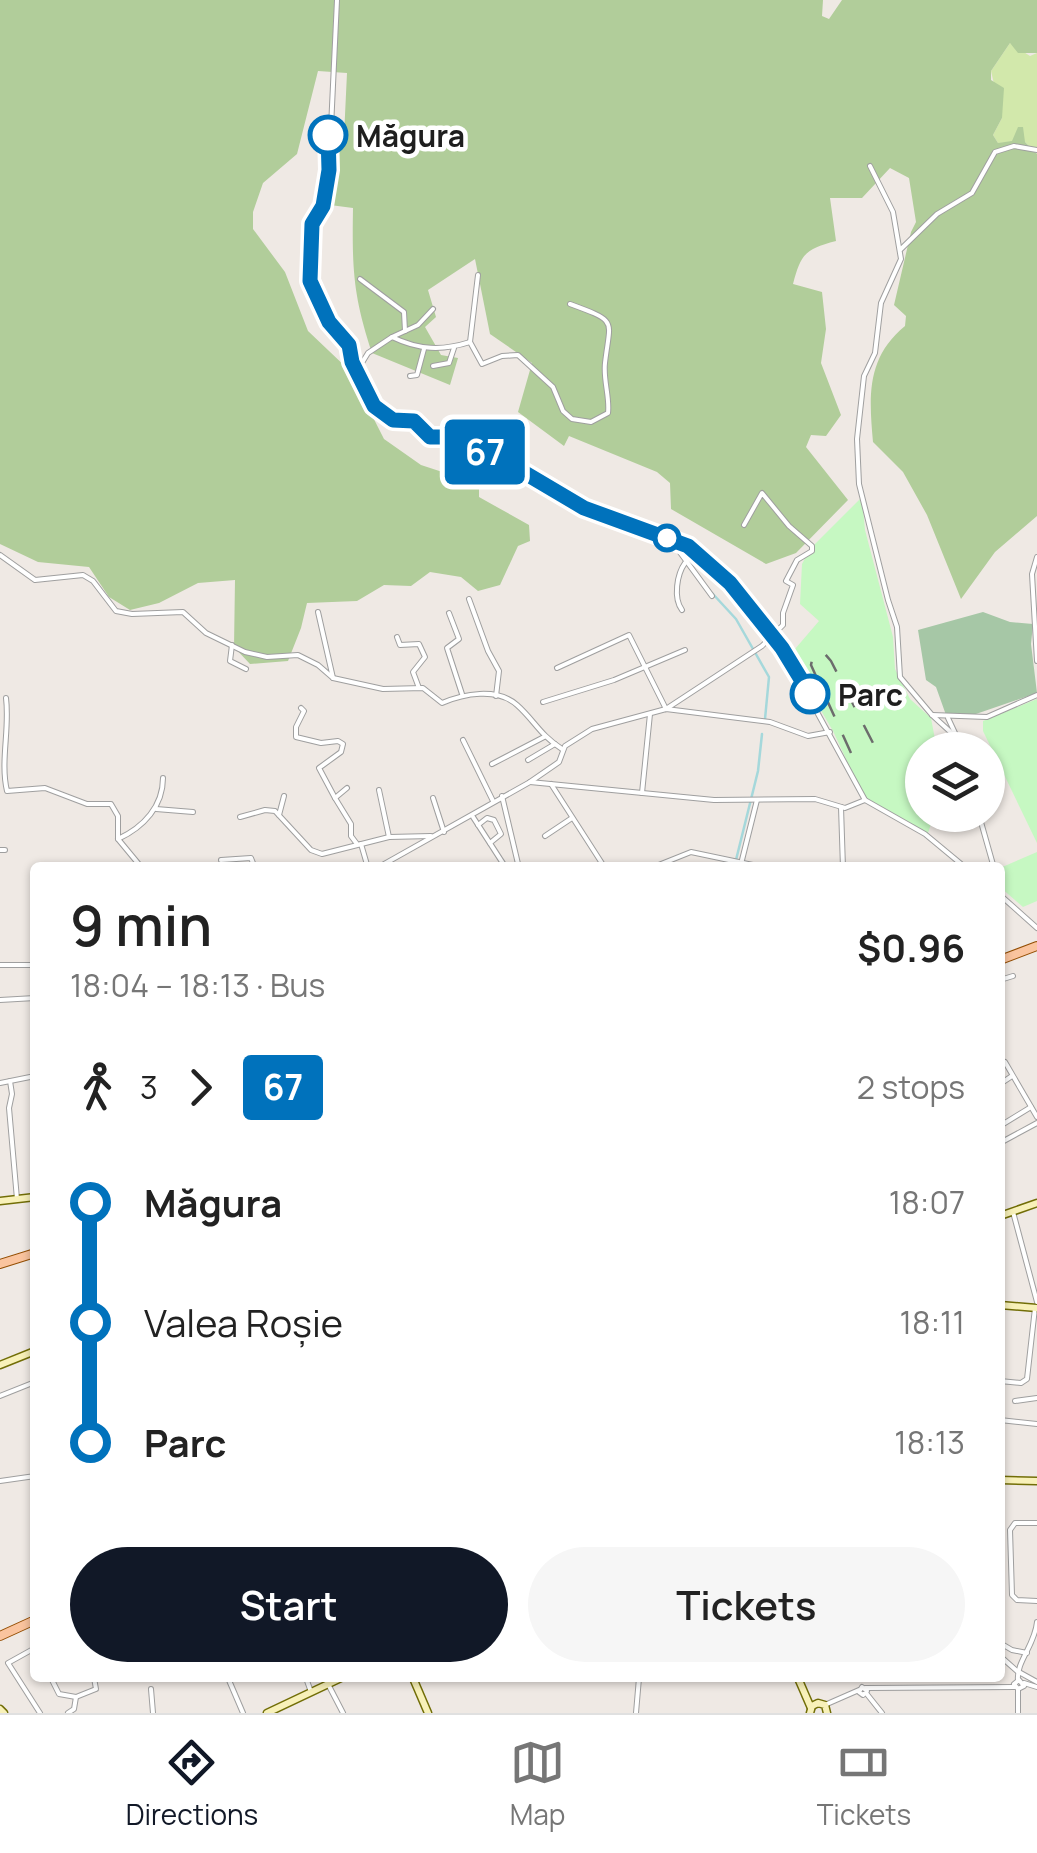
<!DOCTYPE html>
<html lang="en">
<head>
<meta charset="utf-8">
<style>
	body { margin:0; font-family:Manrope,sans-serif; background:#f6f6f6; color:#222; height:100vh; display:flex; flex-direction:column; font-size:38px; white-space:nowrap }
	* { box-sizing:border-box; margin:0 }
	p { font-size:32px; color:#767676 }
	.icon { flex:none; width:55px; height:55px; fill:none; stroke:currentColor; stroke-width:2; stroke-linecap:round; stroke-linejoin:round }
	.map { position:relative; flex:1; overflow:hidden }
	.drawer { position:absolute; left:30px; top:862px; width:975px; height:820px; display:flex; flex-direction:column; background:#fff; border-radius:10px; box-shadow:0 2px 8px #0004 }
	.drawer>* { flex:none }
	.badge { padding:0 20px; border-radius:8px; font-size:35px; line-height:65px }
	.controls { position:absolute; left:905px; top:732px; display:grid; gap:20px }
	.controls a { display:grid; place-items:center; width:100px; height:100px; border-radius:50%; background:#fff; box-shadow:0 2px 8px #0004; font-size:50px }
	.map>.badge { position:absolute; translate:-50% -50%; box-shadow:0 0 0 5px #fff }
	.legs { display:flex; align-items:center; gap:15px; height:110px; padding:0 40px; font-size:32px }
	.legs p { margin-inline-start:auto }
	.headline { display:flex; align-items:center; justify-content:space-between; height:170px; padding:0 40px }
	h1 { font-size:55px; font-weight:600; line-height:75px }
	.primary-button { display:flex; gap:20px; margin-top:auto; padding:20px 40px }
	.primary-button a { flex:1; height:115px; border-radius:60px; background:#111827; color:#fff; font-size:40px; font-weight:600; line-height:115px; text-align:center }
	.primary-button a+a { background:#f6f6f6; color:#222 }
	ul { padding:0 40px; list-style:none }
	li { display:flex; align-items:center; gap:35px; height:120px; font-size:38px }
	li i { display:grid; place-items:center; width:15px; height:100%; margin:0 12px; background:currentColor }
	li i::after { content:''; width:25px; height:25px; margin:-12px; border:8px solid; border-radius:50%; background:#fff }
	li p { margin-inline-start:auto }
	li:first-child i { background:linear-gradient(#0000 50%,currentColor 0) }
	li:last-child i { background:linear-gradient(currentColor 50%,#0000 0) }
	.menu { display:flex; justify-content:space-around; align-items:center; height:140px; border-top:2px solid #e0e0e0; background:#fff; font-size:28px; color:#767676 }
	.menu a { display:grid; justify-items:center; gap:5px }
	.menu .selected { color:#111827 }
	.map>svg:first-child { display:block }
	.grass { fill:#d2e8ab }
	.forest { fill:#b1cd9a }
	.cemetery { fill:#a6c7a6 }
	.park { fill:#c6f8c2 }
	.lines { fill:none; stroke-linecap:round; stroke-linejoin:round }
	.stream { stroke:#a5d8db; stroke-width:2.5 }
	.street-casing { stroke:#9f9f9f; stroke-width:6 }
	.secondary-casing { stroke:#726e07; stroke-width:9 }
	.primary-casing { stroke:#944e03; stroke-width:10 }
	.street { stroke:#fff; stroke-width:4 }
	.secondary { stroke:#f8f1b9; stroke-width:6 }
	.primary { stroke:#fac49e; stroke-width:8 }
	.rail { stroke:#6c6c6c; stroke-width:2.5; stroke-dasharray:20 20; stroke-linecap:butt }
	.line-1-casing { stroke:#fff; stroke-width:22 }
	.line-1 { stroke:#0072bc; stroke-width:15 }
	.stop-1-dot { fill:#fff; stroke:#0072bc; stroke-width:5 }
	.labels { text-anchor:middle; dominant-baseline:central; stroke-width:9; stroke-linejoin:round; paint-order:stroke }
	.stop-label { font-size:30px; font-weight:bold; fill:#1e1e1e; stroke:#fff; text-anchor:start }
</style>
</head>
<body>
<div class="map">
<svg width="1037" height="1713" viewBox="0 0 1037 1713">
	<rect width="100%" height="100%" fill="#efe9e4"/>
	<polygon class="grass" points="1010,43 1030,56 1037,53 1037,154 1025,142 998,143 993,135 1002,118 991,71"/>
	<path class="forest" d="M0,0H823L822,16L829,19L842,0H1037V53H1018L1010,43L991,71V80L1004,88L1002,118L993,135L998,143L1012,141L1018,127H1023L1025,142L1037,154V516L995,552L961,599L927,515L903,472L873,442C869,397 866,358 905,326L906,316L894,305L911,232L916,222L909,178L890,168L862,198H830L836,241C806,249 801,253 793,284L822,292L826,329L821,363L841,415L826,436L811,435L806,447L848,500L796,553L766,564L671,509L670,483L657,472L569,436L564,446L518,412L532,363L490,334L475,259L428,290L436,317L425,327L441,355L458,358L450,385L372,353C353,295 352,269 353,208L330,205L333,136H344L347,73L318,71L297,154L263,183L253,212V229L285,272L308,331L349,370L384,439L421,465L479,484V497L529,525L530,541L518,546L500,585L478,591L461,577L430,572L411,586L384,585L357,601L307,603L301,628L288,661L250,664L234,647L235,580L198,583L159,603L130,610L109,597L89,567L38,562L0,544Z"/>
	<polygon class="cemetery" points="983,612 1010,622 1033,624 1031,644 1037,693 973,715 946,715 936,687 926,680 918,630"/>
	<g class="park">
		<polygon points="862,497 865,530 893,637 895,669 910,699 931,718 937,750 922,750 922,815 934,815 927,836 865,800 833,731 789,656 819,621 800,604 802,564 810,549"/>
		<polygon points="1037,699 1037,843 983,731 983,721"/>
		<polygon points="1037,852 1037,901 1023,907 1000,887 1000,868"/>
	</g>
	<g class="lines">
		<g class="stream">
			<polyline points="650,540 682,550 686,559"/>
			<polyline points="712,593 736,619 769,677 765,719"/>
			<polyline points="734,868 758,771 762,734"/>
		</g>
		<g class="street-casing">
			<g id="street">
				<polyline points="337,0 329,170 322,209 312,224 309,276 329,322 349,345 352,362 374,406 393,420 414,421 430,437 444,437 497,457 565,499 613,520 682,543 709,562 726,577 782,648 865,800 925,834 966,868"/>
				<polyline points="870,166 893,212 901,259 881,303 875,353 864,376 857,439 859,484 888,600 897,627 900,677 932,715 956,737"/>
				<polyline points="901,249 937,214 972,193 995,152 1014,146 1037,150"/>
				<polyline points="360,279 404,312 405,331"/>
				<polyline points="392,337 418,325 433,309"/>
				<polyline points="470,342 478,275"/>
				<polyline points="433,366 449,363 454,348"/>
				<path d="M357,371L368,353L392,337C419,350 442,351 470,342L482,364L502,356L518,355L553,387L563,411L572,419L591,422L608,413C610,397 603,380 605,363C610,319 619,322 570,304"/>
				<polyline points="410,376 417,375 424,349"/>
				<polyline points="682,543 679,551 712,596"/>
				<path d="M0,555L35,580L83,575L93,581L116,611L132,614L183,612L206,633L245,652L267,657L298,655L318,665L333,678L383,689L423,688L442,703C463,694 497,687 517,705C534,720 540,735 562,749"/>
				<polyline points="1037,557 1032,574 1037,661"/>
				<polyline points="469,599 488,651 499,671 496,696"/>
				<path d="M682,610C673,598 677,574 685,563"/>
				<polyline points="318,612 333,678"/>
				<polyline points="449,613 459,639 447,648 462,694"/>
				<polyline points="397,637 400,645 419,644 425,657 413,672 419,688"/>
				<polyline points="232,645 230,661 246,669"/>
				<polyline points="557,668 629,635 666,709"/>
				<path d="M6,698C10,729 0,761 7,791L45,788L87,804H111L118,816V839L142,868"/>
				<polyline points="543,702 614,680 685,650"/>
				<polyline points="301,708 304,711 296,727 296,737 321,743 338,741 343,744 341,752 319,768 335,798"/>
				<polyline points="666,709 762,646 783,625 783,613 793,585 786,581 797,560 812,551 812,546 789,526 762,493 744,525"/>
				<polyline points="932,715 987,717 1037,695"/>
				<polyline points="948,718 963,750"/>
				<polyline points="463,740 493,801"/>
				<polyline points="528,760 555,744"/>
				<polyline points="492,764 544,737"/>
				<polyline points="530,782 714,800 815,799 845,808 865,800"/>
				<polyline points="551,784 605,868"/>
				<polyline points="347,788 335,798 351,824 351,836 357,844"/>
				<polyline points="379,790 389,837"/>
				<polyline points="642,793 650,714"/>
				<polyline points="502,796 519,868"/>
				<polyline points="433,798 444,832"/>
				<polyline points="841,807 843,868"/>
				<polyline points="156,809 193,812"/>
				<polyline points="279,815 284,796"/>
				<polyline points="979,815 994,868"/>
				<polyline points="240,817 265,810 275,811 311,850 322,854 389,837 431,836"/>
				<polyline points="473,817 506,868"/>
				<polyline points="478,825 487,818 494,820 501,834 490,843"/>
				<polyline points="545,836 572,818"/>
				<path d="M118,839C144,827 163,806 163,778"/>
				<polyline points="361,844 368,868"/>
				<polyline points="0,850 5,850"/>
				<polyline points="221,860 251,858 255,868"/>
				<polyline points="377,868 530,782 559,762 565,746 592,729 666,709 770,722 808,736 830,732"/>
				<polyline points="651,868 691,852 767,868"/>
				<polyline points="740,868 757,800"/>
				<polyline points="1000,895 1037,928"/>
				<polyline points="0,965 35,965"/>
				<polyline points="1000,980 1013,976"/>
				<polyline points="0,1000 35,998"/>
				<polyline points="1005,1062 1037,1117"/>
				<polyline points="10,1081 12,1094 9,1108 17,1199"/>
				<polyline points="0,1083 35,1076"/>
				<polyline points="1000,1084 1012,1076"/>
				<polyline points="1000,1126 1031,1107"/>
				<polyline points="1000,1143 1037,1123"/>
				<polyline points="1013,1212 1037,1302"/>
				<polyline points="1000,1381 1021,1383 1027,1379 1035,1308"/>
				<polyline points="0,1396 35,1382"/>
				<polyline points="1015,1401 1037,1398"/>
				<polyline points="1000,1420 1037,1424"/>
				<polyline points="0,1481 35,1476"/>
				<polyline points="1037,1523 1015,1523 1010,1530 1012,1595 1017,1600 1037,1601"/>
				<polyline points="1000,1643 1012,1650 1027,1653"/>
				<polyline points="35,1648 8,1663 40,1713"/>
				<polyline points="1000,1656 1017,1671 1037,1682"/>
				<polyline points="51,1678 59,1694 76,1697 96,1689 94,1678"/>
				<polyline points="228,1678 243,1713"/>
				<polyline points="306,1678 311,1692"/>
				<path d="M1018,1680C1016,1662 1035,1645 1037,1622"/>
				<polygon points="1019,1680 1024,1686 1018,1689 1014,1684"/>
				<polyline points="1024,1683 1037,1687"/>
				<polyline points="328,1684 343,1713"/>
				<polygon points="862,1687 867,1691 863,1695 859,1692"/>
				<polyline points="865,1688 1015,1687"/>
				<polyline points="151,1689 153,1713"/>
				<polyline points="1018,1689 1018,1713"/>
				<polyline points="866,1693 882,1713"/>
				<polyline points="827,1704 859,1690"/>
				<polyline points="68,1713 74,1709 76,1697"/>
				<polyline points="636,1713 639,1678"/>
			</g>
		</g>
		<g class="secondary-casing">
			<g id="secondary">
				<polyline points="0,1201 35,1197"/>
				<polyline points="1000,1216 1037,1203"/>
				<polyline points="1000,1305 1037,1308"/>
				<polyline points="0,1365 35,1351"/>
				<polyline points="1000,1480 1037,1481"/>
				<polyline points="413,1678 428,1713"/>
				<polyline points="798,1678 811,1708"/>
				<polyline points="0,1709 4,1713"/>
				<polyline points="267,1713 341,1678"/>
				<polyline points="810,1713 812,1706 818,1703 825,1705 827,1713"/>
			</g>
		</g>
		<g class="primary-casing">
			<g id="primary">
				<polyline points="1000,960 1037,946"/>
				<polyline points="0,1264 35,1253"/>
				<polyline points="0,1636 35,1620"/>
			</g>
		</g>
		<use href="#street" class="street"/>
		<use href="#secondary" class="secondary"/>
		<use href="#primary" class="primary"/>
		<polyline class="rail" points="851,753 811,665 813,655 825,654 831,661 874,745 873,758"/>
	</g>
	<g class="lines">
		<g class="line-1-casing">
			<polyline id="line-1" points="328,135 329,170 323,206 312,224 310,281 329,322 349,345 352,362 374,406 393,420 414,421 430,437 444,437 498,457 584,508 688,546 730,583 782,648 810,694"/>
		</g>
		<use href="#line-1" class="line-1"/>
	</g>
	<g class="stop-1-dot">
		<circle cx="328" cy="135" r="18"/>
		<circle cx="667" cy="538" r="12"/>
		<circle cx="810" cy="694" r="18"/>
	</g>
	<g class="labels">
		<g class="stop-label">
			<text x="356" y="135">Măgura</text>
			<text x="838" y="694">Parc</text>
		</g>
	</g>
</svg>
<div class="controls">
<a><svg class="icon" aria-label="layers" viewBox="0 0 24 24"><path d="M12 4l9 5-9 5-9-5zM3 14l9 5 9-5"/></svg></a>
</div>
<b class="badge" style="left:485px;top:452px;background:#0072bc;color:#fff">67</b>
<section class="drawer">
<div class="headline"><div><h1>9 min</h1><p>18:04 – 18:13 · Bus</p></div><b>$0.96</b></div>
<div class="legs"><svg class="icon" aria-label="walk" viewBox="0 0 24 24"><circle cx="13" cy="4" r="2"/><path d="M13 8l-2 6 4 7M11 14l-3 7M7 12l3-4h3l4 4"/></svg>3<svg class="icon" aria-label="forward" viewBox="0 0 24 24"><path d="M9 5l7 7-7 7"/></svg><b class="badge" style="background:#0072bc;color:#fff">67</b><p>2 stops</p></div>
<ul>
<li><i style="color:#0072bc"></i><b>Măgura</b><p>18:07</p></li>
<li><i style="color:#0072bc"></i><span>Valea Roșie</span><p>18:11</p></li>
<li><i style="color:#0072bc"></i><b>Parc</b><p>18:13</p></li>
</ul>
<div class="primary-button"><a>Start</a><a>Tickets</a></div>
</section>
</div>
<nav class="menu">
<a class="selected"><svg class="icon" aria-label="directions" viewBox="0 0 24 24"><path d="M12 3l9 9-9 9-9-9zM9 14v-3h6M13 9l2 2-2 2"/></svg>Directions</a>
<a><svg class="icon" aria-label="map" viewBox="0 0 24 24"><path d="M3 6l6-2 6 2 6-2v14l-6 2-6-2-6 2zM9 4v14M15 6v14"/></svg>Map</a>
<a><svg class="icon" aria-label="tickets" viewBox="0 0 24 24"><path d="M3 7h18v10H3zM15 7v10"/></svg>Tickets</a>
</nav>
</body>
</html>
